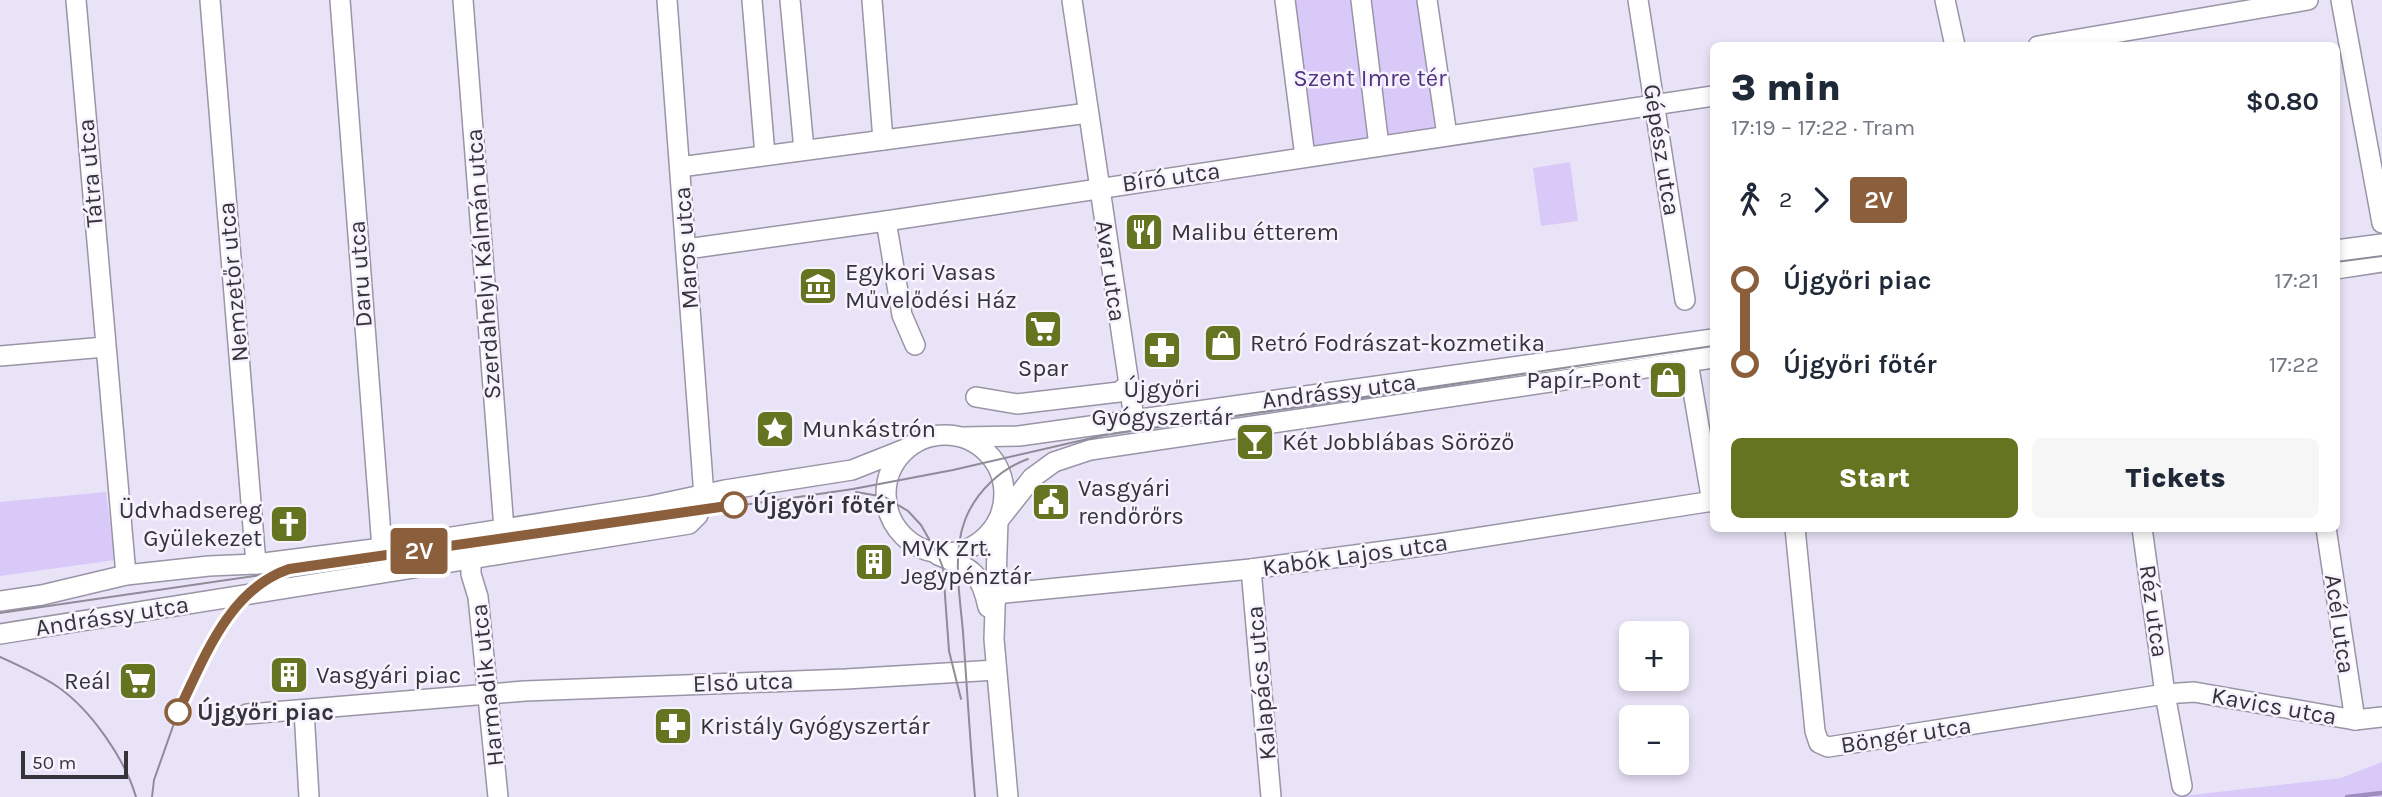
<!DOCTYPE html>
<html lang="en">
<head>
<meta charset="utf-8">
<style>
	body { margin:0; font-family:Karla,sans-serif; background:#f6f6f7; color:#1f2937; height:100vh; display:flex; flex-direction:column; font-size:26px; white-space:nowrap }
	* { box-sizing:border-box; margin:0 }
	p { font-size:23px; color:#747a83 }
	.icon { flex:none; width:38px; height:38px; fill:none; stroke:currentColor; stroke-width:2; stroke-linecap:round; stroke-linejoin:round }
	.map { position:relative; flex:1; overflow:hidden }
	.sheet { position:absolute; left:1710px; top:42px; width:630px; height:490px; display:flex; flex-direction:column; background:#fff; border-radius:10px; box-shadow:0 4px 10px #0003 }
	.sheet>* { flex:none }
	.badge { padding:0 14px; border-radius:5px; font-size:24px; line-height:46px }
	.tools { position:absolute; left:1619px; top:621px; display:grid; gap:14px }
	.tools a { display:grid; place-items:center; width:70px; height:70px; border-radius:10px; background:#fff; box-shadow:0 4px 10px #0003; font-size:35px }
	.scale { position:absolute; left:21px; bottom:18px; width:107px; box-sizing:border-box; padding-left:7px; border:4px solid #36343b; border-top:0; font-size:19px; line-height:24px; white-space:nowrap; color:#36343b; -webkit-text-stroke:5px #f6f2fe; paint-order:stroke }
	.map>.badge { position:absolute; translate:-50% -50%; box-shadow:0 0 0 4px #fff }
	.legs { display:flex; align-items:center; gap:10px; height:77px; padding:0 21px; font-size:23px }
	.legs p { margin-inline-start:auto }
	.summary { display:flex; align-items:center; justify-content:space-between; height:119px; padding:0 21px }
	h1 { font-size:38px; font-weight:800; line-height:52px }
	.cta { display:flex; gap:14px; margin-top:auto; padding:14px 21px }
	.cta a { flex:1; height:80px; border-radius:10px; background:#647421; color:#fff; font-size:28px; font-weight:800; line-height:80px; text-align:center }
	.cta a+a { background:#f6f6f7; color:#1f2937 }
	ul { padding:0 21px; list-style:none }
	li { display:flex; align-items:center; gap:24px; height:84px; font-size:26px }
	li i { display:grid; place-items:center; width:10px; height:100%; margin:0 9px; background:currentColor }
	li i::after { content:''; width:18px; height:18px; margin:-9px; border:5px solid; border-radius:50%; background:#fff }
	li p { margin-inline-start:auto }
	li:first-child i { background:linear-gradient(#0000 50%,currentColor 0) }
	li:last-child i { background:linear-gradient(currentColor 50%,#0000 0) }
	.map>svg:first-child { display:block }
	.green { fill:#d9c9f9 }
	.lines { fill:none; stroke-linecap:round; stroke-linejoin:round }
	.stream { stroke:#9e8ebf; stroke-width:4.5 }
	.minor-casing { stroke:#9994a6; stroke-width:22 }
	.minor { stroke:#fff; stroke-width:19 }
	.tram { stroke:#8f8b99; stroke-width:2 }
	.line-1-casing { stroke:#fff; stroke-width:16 }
	.line-1 { stroke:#8b5e3c; stroke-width:10 }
	.stop-1-dot { fill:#fff; stroke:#8b5e3c; stroke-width:3.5 }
	.labels { text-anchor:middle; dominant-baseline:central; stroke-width:5; stroke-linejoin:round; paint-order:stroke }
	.park-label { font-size:24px; fill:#543482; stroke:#f6f2fe }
	.street-label { font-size:24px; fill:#36343b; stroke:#f6f2fe }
	.poi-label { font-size:24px; fill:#36343b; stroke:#f6f2fe; text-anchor:start }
	.stop-label { font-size:24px; font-weight:bold; fill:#36343b; stroke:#f6f2fe; text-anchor:start }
</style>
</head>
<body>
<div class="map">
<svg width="2382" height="797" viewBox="0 0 2382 797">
	<rect width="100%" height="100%" fill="#e9e3f7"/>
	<g class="green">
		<polygon points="1289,0 1434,0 1451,145 1306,166"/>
		<polygon points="1570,162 1578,221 1541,226 1533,168"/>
		<polygon points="106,492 115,560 0,576 0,502"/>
		<polygon points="2382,762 2382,797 2174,797 2341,778"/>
	</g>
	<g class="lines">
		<polyline class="stream" points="2347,797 2382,793"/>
		<g class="minor-casing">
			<g id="minor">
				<polyline points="76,0 126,575"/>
				<polyline points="210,0 256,564"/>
				<polyline points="340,0 382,548"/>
				<polyline points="463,0 504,529"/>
				<polyline points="752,0 765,155"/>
				<polyline points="790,0 804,150"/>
				<polyline points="872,0 883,140"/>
				<polyline points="1072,0 1134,418"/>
				<polyline points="1285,0 1305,157"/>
				<polyline points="1361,0 1379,146"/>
				<polyline points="1427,0 1447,135"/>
				<polyline points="1638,0 1685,300"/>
				<polyline points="1945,0 1955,46"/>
				<polyline points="2341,0 2382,223"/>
				<polyline points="2038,46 2308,0"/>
				<polyline points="680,167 1088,113"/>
				<polyline points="886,221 902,315 915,345"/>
				<polyline points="687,249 886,221 1713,96"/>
				<polyline points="2336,250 2382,244"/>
				<polyline points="2336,269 2382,262"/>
				<polyline points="0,356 105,347"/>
				<polyline points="1688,362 1712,502"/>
				<polyline points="976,397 1017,404 1119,392 1128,385"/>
				<circle cx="945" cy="494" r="59"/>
				<polyline points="964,437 1019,436 1713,339"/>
				<polyline points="998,521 1032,478 1054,462 1090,450 1713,358"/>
				<polyline points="998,521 994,639 1008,797"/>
				<polyline points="1795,528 1815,731 1819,743 1828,747 2165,694 2194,692 2355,720 2382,717"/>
				<polyline points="2142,528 2165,694 2182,786"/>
				<polyline points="2326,528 2355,720"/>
				<polyline points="471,548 471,574 478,597 498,797"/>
				<path d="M938,555C971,569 980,570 988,607"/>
				<polyline points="1251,569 1271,797"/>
				<polyline points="995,594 1251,569 1437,544 1713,501"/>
				<polyline points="0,601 42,595 126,575 209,566 256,564 382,548 650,506 725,490 852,470 905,449"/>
				<polyline points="0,634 689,524 698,515 704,496 667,0"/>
				<polyline points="304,710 309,797"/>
				<polyline points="247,714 525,691 846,679 996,670"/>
			</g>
		</g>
		<use href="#minor" class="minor"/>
		<g class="tram">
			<polyline points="2336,262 2382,256"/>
			<polyline points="856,492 885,497 908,511 921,525 938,555 943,568 949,651 961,699"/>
			<polyline points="0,613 853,489 953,470 1105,435 1713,346"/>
			<path d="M0,657C20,666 40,675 58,687C91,710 125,759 136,797"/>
			<polyline points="152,797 154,780 178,712 222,624 248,593 273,576"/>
			<path d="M975,797C970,742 967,687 963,632C960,597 952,554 965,520C976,492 1000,469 1028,459"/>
		</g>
	</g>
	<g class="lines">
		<g class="line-1-casing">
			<path id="line-1" d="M178,712C204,659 228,590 289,569L734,505"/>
		</g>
		<use href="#line-1" class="line-1"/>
	</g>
	<defs>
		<g id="restaurant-square" transform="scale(2.0125)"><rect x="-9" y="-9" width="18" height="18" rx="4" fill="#647421" stroke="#f6f2fe"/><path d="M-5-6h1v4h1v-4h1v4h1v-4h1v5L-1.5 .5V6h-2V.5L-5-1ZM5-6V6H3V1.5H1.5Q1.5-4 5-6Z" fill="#fff"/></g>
		<g id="museum-square" transform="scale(2.0125)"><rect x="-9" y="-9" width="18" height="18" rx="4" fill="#647421" stroke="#f6f2fe"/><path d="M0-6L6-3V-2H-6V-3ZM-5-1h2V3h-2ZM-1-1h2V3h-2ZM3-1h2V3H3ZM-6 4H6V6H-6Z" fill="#fff"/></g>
		<g id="supermarket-square" transform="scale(2.0125)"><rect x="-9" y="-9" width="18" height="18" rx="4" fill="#647421" stroke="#f6f2fe"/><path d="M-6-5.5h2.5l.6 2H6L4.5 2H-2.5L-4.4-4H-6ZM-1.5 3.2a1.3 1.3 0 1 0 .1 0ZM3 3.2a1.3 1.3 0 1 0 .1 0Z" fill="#fff"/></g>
		<g id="shop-square" transform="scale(2.0125)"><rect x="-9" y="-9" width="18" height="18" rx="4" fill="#647421" stroke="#f6f2fe"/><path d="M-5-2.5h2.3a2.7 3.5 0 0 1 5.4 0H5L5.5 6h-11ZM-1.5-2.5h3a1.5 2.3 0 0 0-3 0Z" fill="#fff"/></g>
		<g id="pharmacy-square" transform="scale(2.0125)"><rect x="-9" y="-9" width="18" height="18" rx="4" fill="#647421" stroke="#f6f2fe"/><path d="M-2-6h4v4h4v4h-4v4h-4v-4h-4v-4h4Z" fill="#fff"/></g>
		<g id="sight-square" transform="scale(2.0125)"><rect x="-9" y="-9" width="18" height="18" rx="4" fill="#647421" stroke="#f6f2fe"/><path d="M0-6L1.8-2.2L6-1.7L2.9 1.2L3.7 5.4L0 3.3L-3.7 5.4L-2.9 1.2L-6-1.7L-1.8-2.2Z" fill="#fff"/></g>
		<g id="bar-square" transform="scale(2.0125)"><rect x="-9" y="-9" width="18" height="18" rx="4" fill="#647421" stroke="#f6f2fe"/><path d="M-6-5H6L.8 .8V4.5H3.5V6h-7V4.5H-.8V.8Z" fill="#fff"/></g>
		<g id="civic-square" transform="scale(2.0125)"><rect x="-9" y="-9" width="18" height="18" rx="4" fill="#647421" stroke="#f6f2fe"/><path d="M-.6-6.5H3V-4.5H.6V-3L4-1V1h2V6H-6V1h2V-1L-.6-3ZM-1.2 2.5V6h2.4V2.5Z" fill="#fff"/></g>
		<g id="church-square" transform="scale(2.0125)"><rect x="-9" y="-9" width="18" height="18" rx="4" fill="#647421" stroke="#f6f2fe"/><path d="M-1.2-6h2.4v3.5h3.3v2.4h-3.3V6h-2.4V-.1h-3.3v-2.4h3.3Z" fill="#fff"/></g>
		<g id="building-square" transform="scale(2.0125)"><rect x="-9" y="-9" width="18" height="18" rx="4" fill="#647421" stroke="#f6f2fe"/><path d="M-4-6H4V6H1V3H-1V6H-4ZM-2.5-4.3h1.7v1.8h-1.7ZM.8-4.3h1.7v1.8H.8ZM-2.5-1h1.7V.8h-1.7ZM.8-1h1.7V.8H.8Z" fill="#fff"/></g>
	</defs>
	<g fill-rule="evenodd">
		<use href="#restaurant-square" x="1144" y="232"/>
		<use href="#museum-square" x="818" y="286"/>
		<use href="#supermarket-square" x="1043" y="329"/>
		<use href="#shop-square" x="1223" y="343"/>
		<use href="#pharmacy-square" x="1162" y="350"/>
		<use href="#shop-square" x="1668" y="380"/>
		<use href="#sight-square" x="775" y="429"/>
		<use href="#bar-square" x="1255" y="442"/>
		<use href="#civic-square" x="1051" y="502"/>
		<use href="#church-square" x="289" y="524"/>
		<use href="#building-square" x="874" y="562"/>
		<use href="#building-square" x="289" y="675"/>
		<use href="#supermarket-square" x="138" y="681"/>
		<use href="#pharmacy-square" x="673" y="726"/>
	</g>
	<g class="stop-1-dot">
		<circle cx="734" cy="505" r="12"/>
		<circle cx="178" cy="712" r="12"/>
	</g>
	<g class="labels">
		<g class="park-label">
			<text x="1370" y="78">Szent Imre tér</text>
		</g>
		<g class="street-label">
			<text transform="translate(1662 150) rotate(81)">Gépész utca</text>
			<text transform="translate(90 173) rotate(-95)">Tátra utca</text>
			<text transform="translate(1171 177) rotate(-8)">Bíró utca</text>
			<text transform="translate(686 248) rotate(-94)">Maros utca</text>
			<text transform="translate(483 264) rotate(-94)">Szerdahelyi Kálmán utca</text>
			<text transform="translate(1111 271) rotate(82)">Avar utca</text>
			<text transform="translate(360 274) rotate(-94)">Daru utca</text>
			<text transform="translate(233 282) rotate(-95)">Nemzetőr utca</text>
			<text transform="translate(1339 391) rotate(-7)">Andrássy utca</text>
			<text transform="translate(1355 555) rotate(-8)">Kabók Lajos utca</text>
			<text transform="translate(2154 611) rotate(82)">Réz utca</text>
			<text transform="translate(112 616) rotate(-9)">Andrássy utca</text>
			<text transform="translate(2340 624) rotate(82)">Acél utca</text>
			<text transform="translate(743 682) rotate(-2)">Első utca</text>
			<text transform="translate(1261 683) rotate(-95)">Kalapács utca</text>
			<text transform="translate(487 685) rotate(-96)">Harmadik utca</text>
			<text transform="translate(2274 706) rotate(10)">Kavics utca</text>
			<text transform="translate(1906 735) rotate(-9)">Böngér utca</text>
		</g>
		<g class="poi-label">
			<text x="1171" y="232">Malibu étterem</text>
			<text x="845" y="272">Egykori Vasas<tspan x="845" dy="28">Művelődési Ház</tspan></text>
			<text x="1250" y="343">Retró Fodrászat-kozmetika</text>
			<text x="1043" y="368" text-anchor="middle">Spar</text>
			<text x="1641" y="380" text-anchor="end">Papír-Pont</text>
			<text x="1162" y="389" text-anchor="middle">Újgyőri<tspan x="1162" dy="28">Gyógyszertár</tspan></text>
			<text x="802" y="429">Munkástrón</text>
			<text x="1282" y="442">Két Jobblábas Söröző</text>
			<text x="1078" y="488">Vasgyári<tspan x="1078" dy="28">rendőrőrs</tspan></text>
			<text x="262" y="510" text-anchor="end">Üdvhadsereg<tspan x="262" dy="28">Gyülekezet</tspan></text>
			<text x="901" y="548">MVK Zrt.<tspan x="901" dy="28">Jegypénztár</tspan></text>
			<text x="316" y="675">Vasgyári piac</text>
			<text x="111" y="681" text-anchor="end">Reál</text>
			<text x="700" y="726">Kristály Gyógyszertár</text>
		</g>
		<g class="stop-label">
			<text x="753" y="505">Újgyőri főtér</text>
			<text x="197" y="712">Újgyőri piac</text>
		</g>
	</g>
</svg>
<div class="tools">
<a>+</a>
<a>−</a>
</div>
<div class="scale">50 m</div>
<b class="badge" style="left:419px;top:551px;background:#8b5e3c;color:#fff">2V</b>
<section class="sheet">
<div class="summary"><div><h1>3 min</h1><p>17:19 – 17:22 · Tram</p></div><b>$0.80</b></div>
<div class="legs"><svg class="icon" aria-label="walk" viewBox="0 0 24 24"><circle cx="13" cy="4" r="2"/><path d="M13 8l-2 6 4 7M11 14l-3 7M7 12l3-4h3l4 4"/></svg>2<svg class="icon" aria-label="forward" viewBox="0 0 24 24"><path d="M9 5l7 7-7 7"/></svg><b class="badge" style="background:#8b5e3c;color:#fff">2V</b></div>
<ul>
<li><i style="color:#8b5e3c"></i><b>Újgyőri piac</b><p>17:21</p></li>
<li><i style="color:#8b5e3c"></i><b>Újgyőri főtér</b><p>17:22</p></li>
</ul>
<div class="cta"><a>Start</a><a>Tickets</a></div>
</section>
</div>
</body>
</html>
